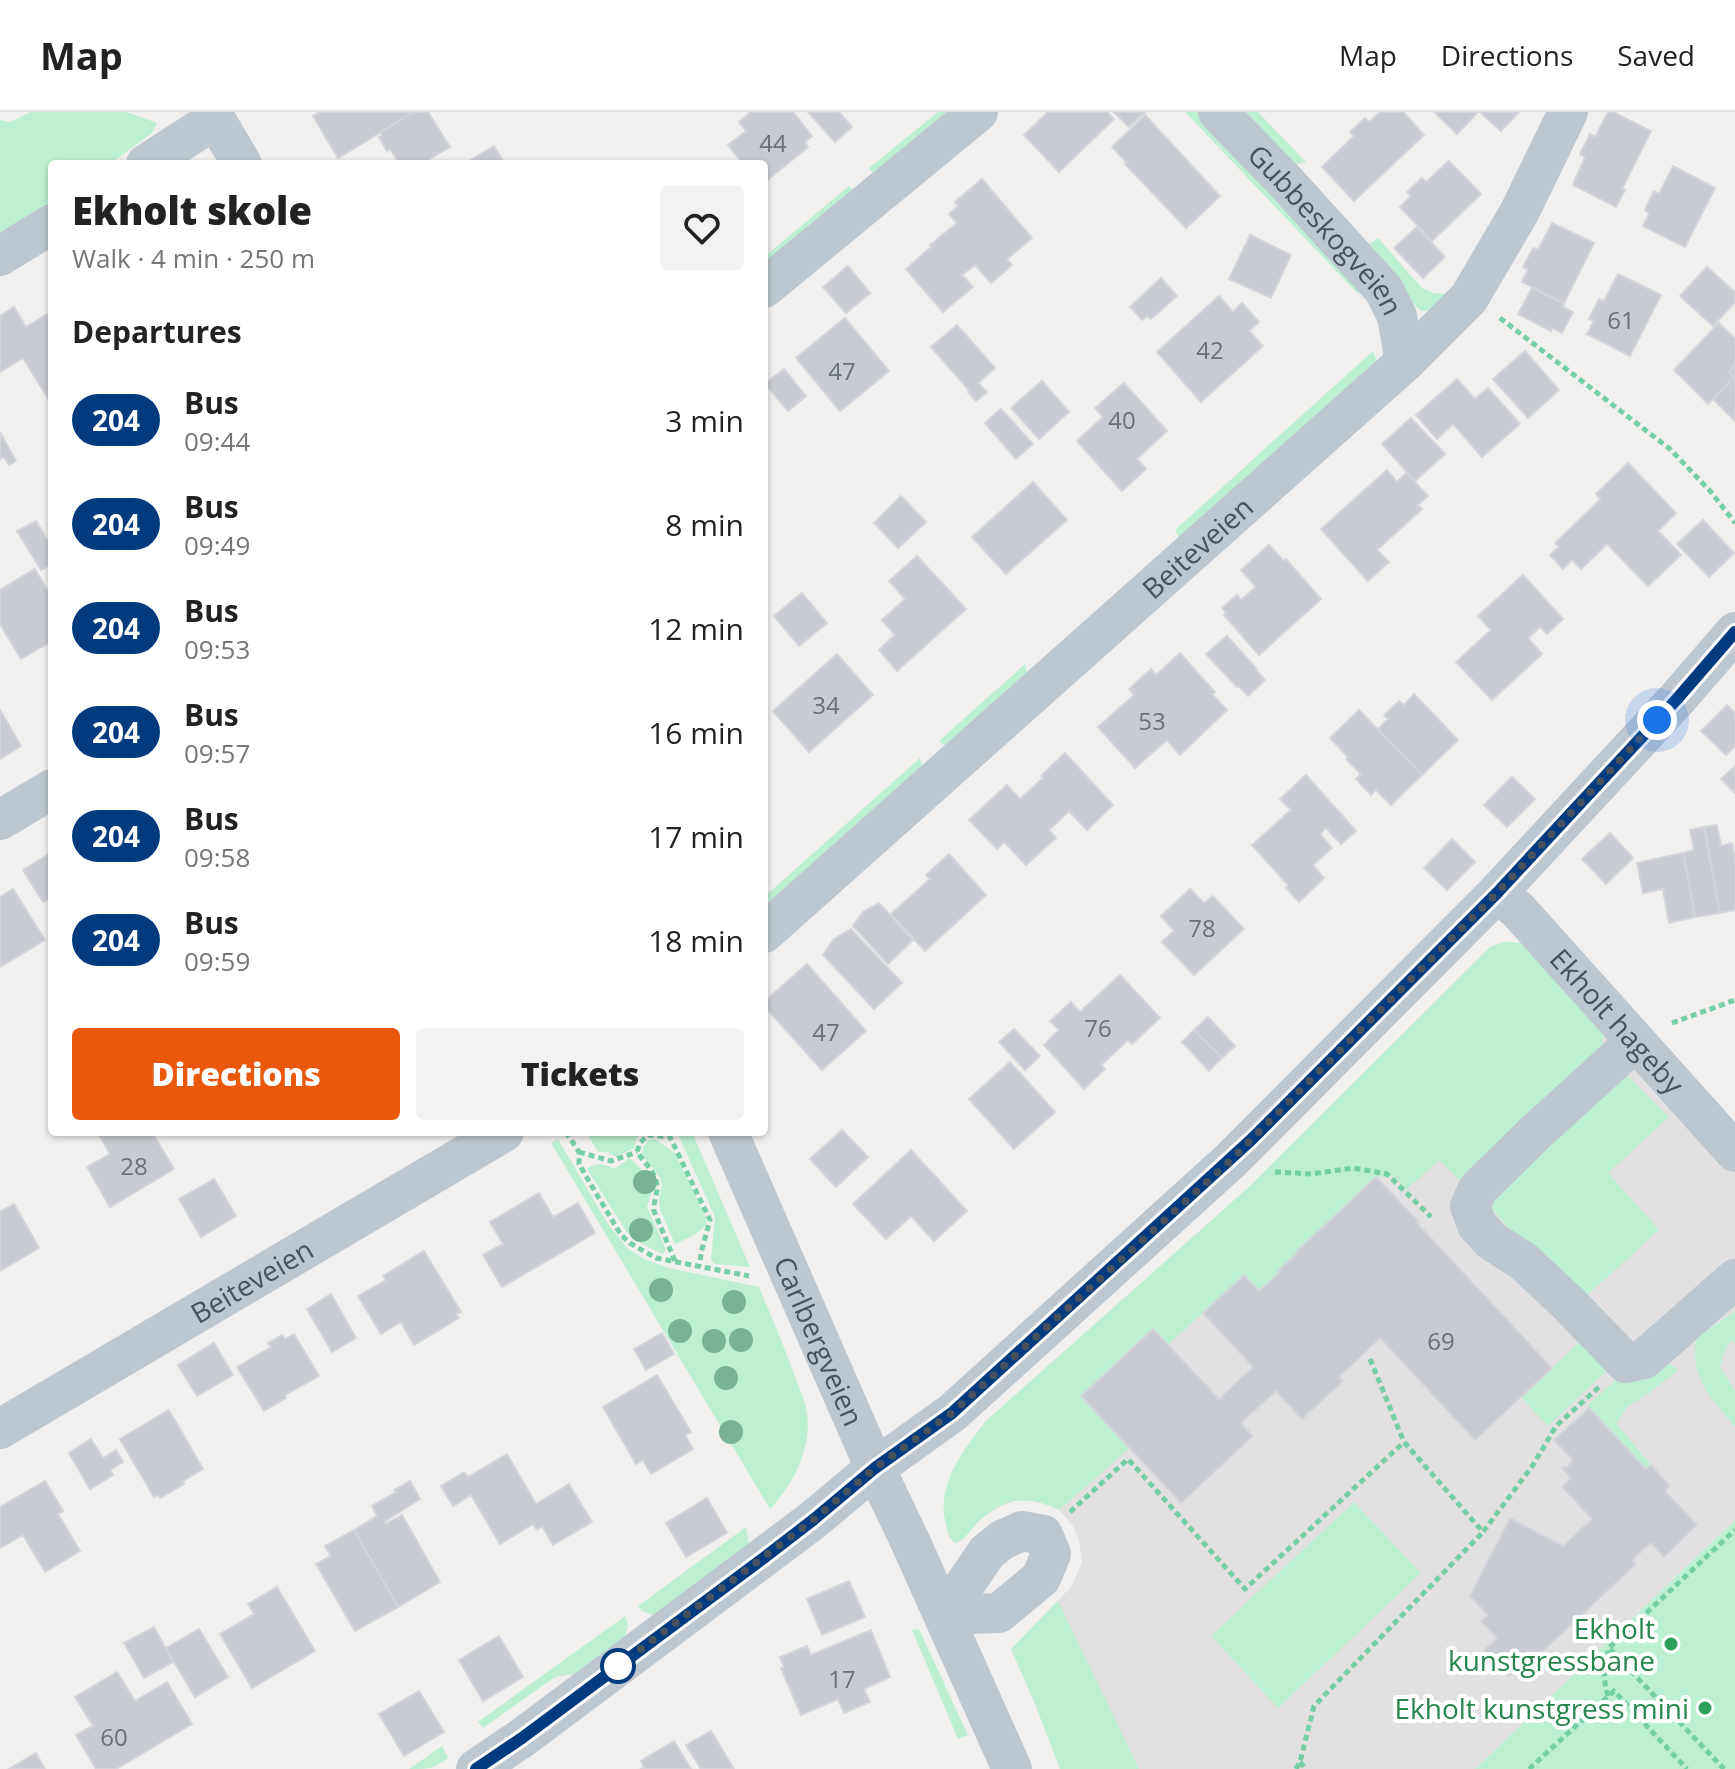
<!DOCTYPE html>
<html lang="en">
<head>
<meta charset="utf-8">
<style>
	body { margin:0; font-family:"Open Sans",sans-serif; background:#f2f2f2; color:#222; height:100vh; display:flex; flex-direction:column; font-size:30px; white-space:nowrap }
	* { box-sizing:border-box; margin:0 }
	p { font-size:26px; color:#767676 }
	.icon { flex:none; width:44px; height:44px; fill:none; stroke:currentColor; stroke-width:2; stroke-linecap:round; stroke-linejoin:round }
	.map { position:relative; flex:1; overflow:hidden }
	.side { position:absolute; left:48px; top:48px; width:720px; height:976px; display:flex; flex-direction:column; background:#fff; border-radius:8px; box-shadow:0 2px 6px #0004 }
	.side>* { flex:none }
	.badge { padding:0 16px; border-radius:26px; font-size:28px; line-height:52px }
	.you { position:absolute; width:40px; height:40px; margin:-20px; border:6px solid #fff; border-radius:50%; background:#1a73e8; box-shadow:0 0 0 12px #1a73e833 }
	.map>.badge { position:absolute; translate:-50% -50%; box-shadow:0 0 0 4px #fff }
	h2 { padding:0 24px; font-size:30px; line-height:72px }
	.round { display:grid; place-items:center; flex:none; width:84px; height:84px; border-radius:8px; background:#f2f2f2 }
	.overview { display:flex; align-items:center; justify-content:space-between; height:136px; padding:0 24px }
	h1 { font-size:38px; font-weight:800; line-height:60px }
	.button { display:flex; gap:16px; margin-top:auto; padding:16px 24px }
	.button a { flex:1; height:92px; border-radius:8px; background:#ea580c; color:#fff; font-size:32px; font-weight:800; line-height:92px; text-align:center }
	.button a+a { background:#f2f2f2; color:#222 }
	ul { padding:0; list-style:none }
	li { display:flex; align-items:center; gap:24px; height:104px; padding:0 24px }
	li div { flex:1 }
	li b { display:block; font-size:30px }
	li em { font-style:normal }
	li .badge { min-width:88px; font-weight:700; text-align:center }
	header { display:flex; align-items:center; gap:48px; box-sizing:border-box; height:112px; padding:0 40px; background:#fff; border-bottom:2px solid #e0e0e0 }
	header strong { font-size:38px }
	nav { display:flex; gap:44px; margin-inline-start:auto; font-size:28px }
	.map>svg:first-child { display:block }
	.education { fill:#e3e0e1 }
	.green { fill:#bdf0d2 }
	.building { fill:#c9cbd2; stroke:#d3d5db; stroke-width:2 }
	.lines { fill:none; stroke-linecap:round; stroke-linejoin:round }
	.path { stroke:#74cfa4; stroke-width:5; stroke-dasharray:6 4; stroke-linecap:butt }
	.minor { stroke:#bdc7cf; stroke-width:40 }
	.tree { fill:#78b396 }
	.line-casing { stroke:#fff; stroke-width:18 }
	.line { stroke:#003b80; stroke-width:12 }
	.walk { stroke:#47525e; stroke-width:8; stroke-dasharray:0 14.4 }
	.leisure-dot { fill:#2e9e5b; stroke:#fff; stroke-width:3 }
	.stop-dot { fill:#fff; stroke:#003b80; stroke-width:4 }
	.labels { text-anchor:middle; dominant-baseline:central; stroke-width:8; stroke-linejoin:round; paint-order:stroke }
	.number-label { font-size:24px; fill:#68707b }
	.street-label { font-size:28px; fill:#47525e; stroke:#fff }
	.leisure-label { font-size:28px; fill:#27864d; stroke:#fff; text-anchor:end }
</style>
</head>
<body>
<header>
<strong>Map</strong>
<nav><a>Map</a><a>Directions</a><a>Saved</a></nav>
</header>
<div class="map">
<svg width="1735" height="1657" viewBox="0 0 1735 1657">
	<rect width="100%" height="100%" fill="#f2efef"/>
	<polygon class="education" points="1504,830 1522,831 1735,1057 1735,1199 1727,1205 1735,1234 1735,1408 1475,1657 1060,1657 1034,1589 1011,1537 1071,1475 1082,1451 1079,1429 1073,1414 1059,1398 1041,1389 1015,1388 995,1397 980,1408 961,1429 955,1431 949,1425 944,1401 947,1377 952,1359 966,1336 986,1309 1250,1074 1490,835"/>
	<g class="green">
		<polygon points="31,0 127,0 157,11 152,21 110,52 52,52 52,90 0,121 0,8 10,10"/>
		<polygon points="938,0 957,0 873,61 869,56"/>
		<polygon points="1185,0 1197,0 1343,153 1361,174 1358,182"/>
		<polygon points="1238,0 1258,0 1306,50 1293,53"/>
		<polygon points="849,74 857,83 764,161 764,145"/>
		<polygon points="1378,126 1422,176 1434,181 1447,182 1436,198 1421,199 1411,189 1368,133"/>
		<polygon points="1373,239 1377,249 1180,428 1175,418"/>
		<polygon points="1025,552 1028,566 947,635 939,629"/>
		<polygon points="920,646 925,660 764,805 764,785"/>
		<path d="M1504,830L1522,831L1609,918L1602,927L1605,942L1463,1072L1439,1048L1407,1077L1394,1065H1376L1297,1138L1298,1140L1279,1158L1280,1160L1259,1179L1244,1163L1168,1233L1153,1217L1081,1284L1130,1336L1059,1398C1028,1383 1005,1384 978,1410C970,1418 966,1428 955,1431C947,1424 947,1417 945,1408C937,1371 965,1336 986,1309L1250,1074L1490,835Z"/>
		<polygon points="1625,961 1669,1005 1608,1061 1659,1118 1582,1188 1547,1159 1491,1096 1500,1074"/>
		<polygon points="586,1020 642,1020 637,1026 634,1036 616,1045 608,1040 598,1040"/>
		<polygon points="677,1020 692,1020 750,1155 715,1152 711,1148 715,1105"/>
		<path d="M558,1027L608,1112L627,1136L644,1147L669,1156L759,1175C772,1206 785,1236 796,1267C799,1276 804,1286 806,1296C814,1332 794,1372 770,1397L551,1031Z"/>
		<polygon points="655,1027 675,1041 706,1106 706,1113 695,1123 675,1132 660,1097 659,1088 662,1072 660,1065 642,1043 643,1035 649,1028"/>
		<path d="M630,1046L648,1064L653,1075L647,1095L664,1133L666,1138L662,1142L633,1127L626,1119L587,1057C596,1049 605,1052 614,1057Z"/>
		<path d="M1735,1199V1234L1733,1228L1727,1234L1720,1254L1735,1279V1315C1711,1285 1690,1268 1696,1226Z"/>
		<polygon points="1586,1224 1613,1253 1548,1314 1521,1285"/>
		<polygon points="1669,1251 1678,1258 1648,1282 1628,1294 1616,1311 1651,1353 1646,1357 1589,1296 1589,1292 1618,1266"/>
		<polygon points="1354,1390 1421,1461 1278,1596 1211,1524"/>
		<polygon points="1735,1408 1735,1657 1475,1657"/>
		<polygon points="746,1415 750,1436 655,1504 642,1499 638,1494"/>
		<polygon points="1058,1489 1139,1657 1060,1657 1034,1589 1011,1537"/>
		<polygon points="625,1504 628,1513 625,1524 574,1562 555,1565 483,1616 478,1610"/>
		<polygon points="919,1517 968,1623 958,1627 912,1518"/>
		<path d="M442,1634L448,1646C432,1657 429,1657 409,1657Z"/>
	</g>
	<g class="building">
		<polygon points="319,0 414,0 338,46 313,4"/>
		<polygon points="414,0 428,0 450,35 421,52 400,52 390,37 387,39 379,25 382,23 381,20"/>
		<polygon points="751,0 793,0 812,24 805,30 808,35 764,71 764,52 741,52 742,51 728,33 746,19 739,10"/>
		<polygon points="808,0 839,0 852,15 835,30"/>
		<polygon points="1048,0 1107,0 1114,7 1059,60 1024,23"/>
		<polygon points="1114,0 1145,0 1129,15"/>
		<polygon points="1380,0 1403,0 1424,23 1354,89 1322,55 1354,24 1350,20 1365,6 1369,10"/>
		<polygon points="1434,0 1478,0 1457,22"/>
		<polygon points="1480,0 1519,0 1501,19"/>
		<polygon points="1608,0 1613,0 1651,19 1622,77 1625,78 1616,95 1573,73 1585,45 1580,42 1590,22 1595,25"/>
		<polygon points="1145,3 1220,84 1186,116 1125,52 1127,51 1112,35"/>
		<polygon points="494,34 505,52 464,52"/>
		<polygon points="1449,49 1481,82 1432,129 1400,95 1411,84 1407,80 1422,66 1426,70"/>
		<polygon points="1673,54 1715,76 1685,135 1643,114 1649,101 1645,98 1654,79 1659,82"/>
		<polygon points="982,67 1032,126 1007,147 1012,153 991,171 975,153 962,163 973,175 943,200 906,157 931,135 930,133 957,111 949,102 958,94 955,90"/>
		<polygon points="1552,111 1594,131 1564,191 1522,170 1528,157 1523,155 1533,136 1538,138"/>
		<polygon points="1417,115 1445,145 1423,166 1394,136"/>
		<polygon points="1250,123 1291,143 1271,186 1229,167"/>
		<polygon points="848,154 870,181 846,201 823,175"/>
		<polygon points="1707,155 1735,180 1735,190 1713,214 1680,184"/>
		<polygon points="1618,162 1661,183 1630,244 1587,222 1594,209 1589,207 1599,187 1604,189"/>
		<polygon points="1161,166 1177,184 1151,207 1147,204 1142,208 1130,195"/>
		<polygon points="1532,176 1564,192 1563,195 1573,200 1562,221 1552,216 1551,219 1518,202"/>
		<polygon points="1219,184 1233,200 1242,191 1259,210 1249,219 1263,234 1201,290 1157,240"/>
		<polygon points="14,195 26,215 47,202 52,209 52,293 23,246 0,260 0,204"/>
		<polygon points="845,206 889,259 840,299 796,246"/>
		<polygon points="1719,211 1735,227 1735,253 1729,260 1734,265 1708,292 1674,258"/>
		<polygon points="957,213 995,256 978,271 987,280 976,289 968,280 969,278 931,235"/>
		<polygon points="1525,239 1559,278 1528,306 1493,267"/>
		<polygon points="1735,253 1735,309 1713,287 1734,265 1729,260"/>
		<polygon points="784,257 806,284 788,299 765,272"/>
		<polygon points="1457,267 1475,287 1488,276 1520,312 1482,345 1453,312 1437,327 1416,303"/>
		<polygon points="1042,269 1069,300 1039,327 1011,296"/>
		<polygon points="1124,271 1167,319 1137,347 1146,357 1122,379 1077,329 1103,305 1095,296"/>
		<polygon points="1001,297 1033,332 1016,347 985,311"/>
		<polygon points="1411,306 1445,342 1415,369 1382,332"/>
		<polygon points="0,320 16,349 9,353 4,345 0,347"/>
		<polygon points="1628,351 1676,401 1658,419 1681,443 1648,474 1607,432 1581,457 1572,448 1563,457 1550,443 1559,435 1555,431 1601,387 1596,382"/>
		<polygon points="1387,358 1397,370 1406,361 1428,384 1418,393 1422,397 1377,438 1389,450 1368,469 1321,417"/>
		<polygon points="1033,370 1067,408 1006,462 972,425"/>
		<polygon points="901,384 926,410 898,436 874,411"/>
		<polygon points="1703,408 1734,441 1709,465 1677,432"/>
		<polygon points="36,409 52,436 52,452 41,458 17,419"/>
		<polygon points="1269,433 1284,449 1286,447 1321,487 1259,543 1224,503 1226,501 1222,496 1237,483 1241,488 1256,475 1241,458"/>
		<polygon points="917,444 966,497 897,559 879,538 895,523 882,508 905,487 889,469"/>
		<polygon points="35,457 52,486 52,529 21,547 0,512 0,478"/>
		<polygon points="1523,463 1563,507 1547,522 1540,515 1528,526 1542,542 1492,588 1456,550 1491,518 1478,504"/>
		<polygon points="802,481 827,511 799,534 774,504"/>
		<polygon points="1227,524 1257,557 1256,558 1265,568 1248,584 1239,574 1237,575 1206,542"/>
		<polygon points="1180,541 1215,580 1212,582 1227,598 1180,643 1167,628 1135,656 1098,615 1134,583 1129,577 1151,557 1156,563"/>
		<polygon points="837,542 873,583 809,640 773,599"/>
		<polygon points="1414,582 1458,628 1422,663 1378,617 1388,607 1384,603 1399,589 1404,593"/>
		<polygon points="1727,593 1735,601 1735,634 1726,643 1701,619"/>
		<polygon points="0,598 21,634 0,647"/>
		<polygon points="1359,598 1422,663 1391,693 1376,678 1371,683 1356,667 1361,662 1346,647 1348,645 1330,626"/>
		<polygon points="1065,641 1113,693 1087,718 1069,699 1049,718 1056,726 1026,753 1004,730 997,737 969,708 1007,673 1020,687 1043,666 1041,664"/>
		<polygon points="1735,654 1735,681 1721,667"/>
		<polygon points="1306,663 1356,719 1341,732 1326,716 1320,722 1332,736 1313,753 1324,766 1299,790 1286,776 1288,773 1252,733 1291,698 1280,687"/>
		<polygon points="1512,665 1535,687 1507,715 1484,693"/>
		<polygon points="1717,713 1721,734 1732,731 1735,748 1735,798 1720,801 1704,715"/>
		<polygon points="1704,715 1720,801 1695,805 1683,741 1694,738 1690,718"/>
		<polygon points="1610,721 1633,746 1606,772 1582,747"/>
		<polygon points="1452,727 1475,750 1447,778 1424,756"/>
		<polygon points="52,740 52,785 43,790 23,758"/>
		<polygon points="1683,741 1695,805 1669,811 1663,777 1643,781 1637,751"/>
		<polygon points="949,742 986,783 925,839 891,802 930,767 926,763"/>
		<polygon points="13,777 45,828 0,855 0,785"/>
		<polygon points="1190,777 1204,791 1213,784 1244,817 1194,863 1162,830 1174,819 1161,804"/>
		<polygon points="879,791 913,828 888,852 853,814 863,800"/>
		<polygon points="851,817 902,871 874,897 823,843 834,827"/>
		<polygon points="807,852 866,919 822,958 764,894 764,890"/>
		<polygon points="1120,863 1160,906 1132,932 1128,928 1101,953 1105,957 1084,977 1044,933 1059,918 1050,909 1071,890 1080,900"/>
		<polygon points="1208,905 1235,934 1222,946 1194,918"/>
		<polygon points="1014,917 1040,944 1025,958 999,930"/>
		<polygon points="1194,918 1222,946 1209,959 1182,930"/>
		<polygon points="1010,950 1055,1000 1014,1037 969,987"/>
		<polygon points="842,1018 868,1045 836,1075 810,1047"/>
		<polygon points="97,1020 152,1020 174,1057 110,1095 87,1055 110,1042"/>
		<polygon points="911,1038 967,1099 934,1129 911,1104 886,1127 853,1092"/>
		<polygon points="1376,1065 1419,1110 1417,1111 1552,1256 1475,1328 1380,1226 1339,1265 1343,1269 1302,1307 1276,1279 1241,1311 1253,1324 1181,1391 1081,1284 1153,1217 1219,1287 1253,1255 1203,1201 1244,1163 1259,1179 1280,1160 1278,1159 1298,1140 1297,1139"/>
		<polygon points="214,1067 236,1104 201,1125 179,1087"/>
		<polygon points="539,1081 553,1105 578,1091 595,1121 502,1175 483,1143 503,1132 490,1110"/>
		<polygon points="14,1092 39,1136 0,1159 0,1100"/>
		<polygon points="424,1139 461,1200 456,1202 459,1206 414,1233 401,1210 381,1222 358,1184 386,1168 383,1164"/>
		<polygon points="331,1182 356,1226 332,1240 307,1197"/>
		<polygon points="662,1221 674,1242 646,1258 634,1237"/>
		<polygon points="294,1222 319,1264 285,1283 286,1286 264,1299 237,1255 271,1235 268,1231 282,1223 285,1227"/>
		<polygon points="214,1231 233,1263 197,1284 178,1253"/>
		<polygon points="657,1263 691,1320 685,1323 693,1337 651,1362 643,1348 636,1352 603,1295"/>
		<polygon points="1589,1296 1646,1357 1651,1353 1670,1374 1665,1379 1697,1413 1664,1445 1651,1431 1632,1448 1636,1452 1525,1556 1521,1551 1508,1564 1484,1538 1497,1526 1481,1509 1488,1503 1470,1484 1510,1406 1563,1434 1592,1407 1562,1375 1571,1366 1562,1356 1564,1354 1566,1356 1573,1348 1554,1328"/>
		<polygon points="169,1298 203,1357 183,1369 184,1372 160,1386 158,1383 154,1385 120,1327"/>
		<polygon points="91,1327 103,1346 116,1338 123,1350 110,1358 113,1363 90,1377 69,1341"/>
		<polygon points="507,1342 536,1392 569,1372 592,1410 553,1433 542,1414 537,1418 533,1412 500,1432 471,1383 453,1394 441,1374 464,1360 468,1365"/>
		<polygon points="45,1369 63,1399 58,1402 80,1439 45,1460 23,1423 0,1436 0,1395"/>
		<polygon points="410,1369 420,1387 384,1410 386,1412 402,1403 440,1470 398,1495 354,1418 377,1404 372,1394 396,1380 394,1378"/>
		<polygon points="707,1386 727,1421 686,1445 666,1411"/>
		<polygon points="354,1418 398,1495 355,1519 316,1452 331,1444 325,1434"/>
		<polygon points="849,1469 865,1505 822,1523 807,1487"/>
		<polygon points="277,1475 315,1539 252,1576 220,1522 254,1502 248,1492"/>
		<polygon points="154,1515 173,1550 144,1566 124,1531"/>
		<polygon points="199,1517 228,1565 195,1585 166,1536"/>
		<polygon points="871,1518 890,1565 864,1577 870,1590 844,1601 838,1587 801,1603 781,1556 784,1555 780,1545 807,1534 811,1543"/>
		<polygon points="499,1524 523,1565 483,1589 459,1548"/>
		<polygon points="117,1560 135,1589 167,1570 192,1612 116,1657 96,1657 76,1623 93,1614 75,1585"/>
		<polygon points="419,1579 444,1620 404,1644 379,1602"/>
		<polygon points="711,1619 734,1657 701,1657 686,1633"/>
		<polygon points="674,1629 691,1657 641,1657 644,1655 641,1649"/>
		<polygon points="36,1641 45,1657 9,1657"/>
	</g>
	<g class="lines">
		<g class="path">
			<polyline points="1500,206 1670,337 1711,380 1735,411"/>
			<polyline points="1672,911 1735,888"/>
			<polyline points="566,1020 579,1040 579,1052 593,1076 621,1123 630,1131 656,1146 749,1164"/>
			<polyline points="579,1040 611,1049 637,1040"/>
			<polyline points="1275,1060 1311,1062 1353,1056 1387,1062 1431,1105"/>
			<path d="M675,1149L654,1099C653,1089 658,1082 657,1073C656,1061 643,1049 637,1040L640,1031L648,1023L670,1025L710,1108L702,1137L699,1154"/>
			<polyline points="1370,1247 1404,1330 1483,1420 1533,1353 1556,1314 1599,1275"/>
			<polyline points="1070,1400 1128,1347 1245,1477 1404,1330"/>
			<polyline points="1610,1537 1724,1657"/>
			<path d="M1608,1584C1602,1566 1605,1553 1609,1536L1735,1418"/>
			<polyline points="1300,1650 1306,1657"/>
			<polyline points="1296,1657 1300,1650 1314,1594 1483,1420"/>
			<polyline points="1529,1657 1614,1579 1687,1657"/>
		</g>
		<g class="minor">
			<polyline points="211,0 242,52"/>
			<path id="s1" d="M1218,0L1283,67L1384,178L1397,204L1405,250"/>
			<polyline points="146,52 216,7"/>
			<polyline points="0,144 52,112"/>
			<polyline points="764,176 978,0"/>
			<polyline points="0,708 52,677"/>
			<path id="s2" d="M1497,781L1518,798L1735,1040"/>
			<path id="s3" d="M764,821L1405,250L1469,186L1520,99L1568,0"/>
			<polyline points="1635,930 1536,1020 1478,1077 1470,1094 1477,1113 1492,1129 1523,1149 1568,1191 1626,1251 1644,1247 1735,1167"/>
			<path id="s4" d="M728,1020L875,1356L910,1429L1012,1657"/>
			<path id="s5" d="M0,1317L504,1020"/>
			<polygon points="1022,1419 1043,1423 1051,1442 1041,1466 999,1501 944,1503 987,1440 1002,1428"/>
			<polyline points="476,1657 522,1626 813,1408 875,1356 952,1301 1230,1049 1497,781 1677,587 1735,520"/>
		</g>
	</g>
	<g class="tree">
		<circle cx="645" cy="1070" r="12"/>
		<circle cx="641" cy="1118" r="12"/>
		<circle cx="661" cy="1178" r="12"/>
		<circle cx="734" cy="1190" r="12"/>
		<circle cx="680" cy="1219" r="12"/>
		<circle cx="741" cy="1228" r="12"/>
		<circle cx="714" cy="1229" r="12"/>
		<circle cx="726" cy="1266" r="12"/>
		<circle cx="731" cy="1320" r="12"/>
	</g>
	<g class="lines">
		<g class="line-casing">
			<polyline id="line" points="476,1657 522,1626 765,1445 813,1408 875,1356 952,1301 1252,1027 1497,781 1677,587 1735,520"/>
		</g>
		<use href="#line" class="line"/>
		<polyline class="walk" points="618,1554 813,1408 875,1356 952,1301 1230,1049 1497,781 1657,608"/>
	</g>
	<g class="leisure-dot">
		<circle cx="1671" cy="1532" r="8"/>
		<circle cx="1705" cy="1596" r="8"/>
	</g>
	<circle class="stop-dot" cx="618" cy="1554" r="16"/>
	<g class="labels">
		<g class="number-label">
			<text x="773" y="30">44</text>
			<text x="1621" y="207">61</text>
			<text x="1210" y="237">42</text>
			<text x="842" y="258">47</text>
			<text x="1122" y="307">40</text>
			<text x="826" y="592">34</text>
			<text x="1152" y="608">53</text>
			<text x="1202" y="815">78</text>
			<text x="1098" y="915">76</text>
			<text x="826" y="919">47</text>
			<text x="134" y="1053">28</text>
			<text x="1441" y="1228">69</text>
			<text x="842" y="1566">17</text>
			<text x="114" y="1624">60</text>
		</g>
		<g class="street-label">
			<text stroke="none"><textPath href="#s1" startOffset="160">Gubbeskogveien</textPath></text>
			<text stroke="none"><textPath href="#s3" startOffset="580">Beiteveien</textPath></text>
			<text stroke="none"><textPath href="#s2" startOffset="176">Ekholt hageby</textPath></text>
			<text stroke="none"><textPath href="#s5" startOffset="292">Beiteveien</textPath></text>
			<text stroke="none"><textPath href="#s4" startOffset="228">Carlbergveien</textPath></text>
		</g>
		<g class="leisure-label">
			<text x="1655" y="1516">Ekholt<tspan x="1655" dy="32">kunstgressbane</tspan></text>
			<text x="1689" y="1596">Ekholt kunstgress mini</text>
		</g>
	</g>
</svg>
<div class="you" style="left:1657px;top:608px"></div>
<section class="side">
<div class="overview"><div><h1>Ekholt skole</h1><p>Walk · 4 min · 250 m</p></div><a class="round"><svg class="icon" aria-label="heart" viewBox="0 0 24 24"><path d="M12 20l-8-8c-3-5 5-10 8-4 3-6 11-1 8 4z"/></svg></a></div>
<h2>Departures</h2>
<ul>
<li><span class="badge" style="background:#003b80;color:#fff">204</span><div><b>Bus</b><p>09:44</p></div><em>3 min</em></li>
<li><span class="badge" style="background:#003b80;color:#fff">204</span><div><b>Bus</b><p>09:49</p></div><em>8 min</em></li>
<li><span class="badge" style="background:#003b80;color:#fff">204</span><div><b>Bus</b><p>09:53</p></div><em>12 min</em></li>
<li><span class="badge" style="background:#003b80;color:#fff">204</span><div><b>Bus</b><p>09:57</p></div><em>16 min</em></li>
<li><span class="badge" style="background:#003b80;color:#fff">204</span><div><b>Bus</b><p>09:58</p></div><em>17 min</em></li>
<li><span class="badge" style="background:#003b80;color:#fff">204</span><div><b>Bus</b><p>09:59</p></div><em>18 min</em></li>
</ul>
<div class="button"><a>Directions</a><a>Tickets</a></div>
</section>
</div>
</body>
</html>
